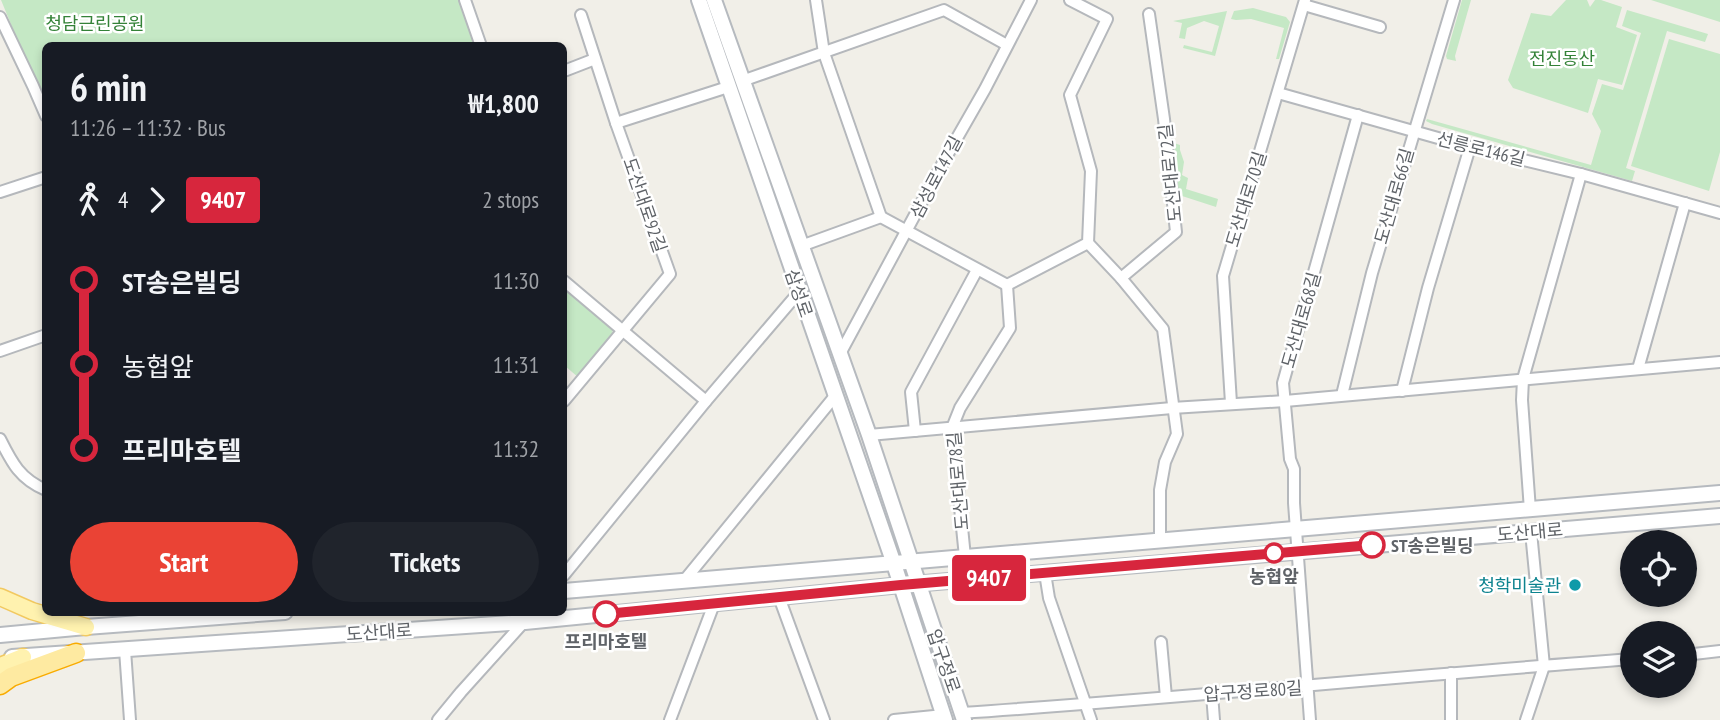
<!DOCTYPE html>
<html lang="en">
<head>
<meta charset="utf-8">
<style>
	body { margin:0; font-family:"PT Sans Narrow","Noto Sans KR",sans-serif; background:#20242c; color:#f1f3f6; height:100vh; display:flex; flex-direction:column; font-size:26px; white-space:nowrap }
	* { box-sizing:border-box; margin:0 }
	p { font-size:23px; color:#9ea1a6 }
	.icon { flex:none; width:38px; height:38px; fill:none; stroke:currentColor; stroke-width:2; stroke-linecap:round; stroke-linejoin:round }
	.map { position:relative; flex:1; overflow:hidden }
	.drawer { position:absolute; left:42px; top:42px; width:525px; height:574px; display:flex; flex-direction:column; background:#171b24; border-radius:10px; box-shadow:0 4px 10px #0003 }
	.drawer>* { flex:none }
	.badge { padding:0 14px; border-radius:5px; font-size:24px; line-height:46px }
	.fabs { position:absolute; left:1620px; top:530px; display:grid; gap:14px }
	.fabs a { display:grid; place-items:center; width:77px; height:77px; border-radius:50%; background:#171b24; box-shadow:0 4px 10px #0003; font-size:35px }
	.map>.badge { position:absolute; translate:-50% -50%; box-shadow:0 0 0 4px #fff }
	.legs { display:flex; align-items:center; gap:10px; height:77px; padding:0 28px; font-size:23px }
	.legs p { margin-inline-start:auto }
	.overview { display:flex; align-items:center; justify-content:space-between; height:119px; padding:0 28px }
	h1 { font-size:38px; font-weight:800; line-height:52px }
	.primary-button { display:flex; gap:14px; margin-top:auto; padding:14px 28px }
	.primary-button a { flex:1; height:80px; border-radius:42px; background:#ea4335; color:#fff; font-size:28px; font-weight:800; line-height:80px; text-align:center }
	.primary-button a+a { background:#20242c; color:#f1f3f6 }
	ul { padding:0 28px; list-style:none }
	li { display:flex; align-items:center; gap:24px; height:84px; font-size:26px }
	li i { display:grid; place-items:center; width:10px; height:100%; margin:0 9px; background:currentColor }
	li i::after { content:''; width:18px; height:18px; margin:-9px; border:5px solid; border-radius:50%; background:#171b24 }
	li p { margin-inline-start:auto }
	li:first-child i { background:linear-gradient(#0000 50%,currentColor 0) }
	li:last-child i { background:linear-gradient(currentColor 50%,#0000 0) }
	.map>svg:first-child { display:block }
	.green { fill:#c5e8c5 }
	.lines { fill:none; stroke-linecap:round; stroke-linejoin:round }
	.minor-casing { stroke:#b5b8bc; stroke-width:14 }
	.secondary-casing { stroke:#b6babf; stroke-width:18 }
	.primary-casing { stroke:#f2c960; stroke-width:19 }
	.trunk-casing { stroke:#f9ab00; stroke-width:21 }
	.minor { stroke:#fff; stroke-width:10 }
	.secondary { stroke:#fff; stroke-width:14 }
	.primary { stroke:#fff2af; stroke-width:16 }
	.trunk { stroke:#feeaa1; stroke-width:18 }
	.line-1-casing { stroke:#fff; stroke-width:16 }
	.line-1 { stroke:#d7263d; stroke-width:10 }
	.stop-1-dot { fill:#fff; stroke:#d7263d; stroke-width:3.5 }
	.culture-dot { fill:#0f9aa8; stroke:#fff; stroke-width:2.5 }
	.labels { text-anchor:middle; dominant-baseline:central; stroke-width:5; stroke-linejoin:round; paint-order:stroke }
	.park-label { font-size:18px; fill:#348238; stroke:#fff }
	.street-label { font-size:18px; fill:#5f6368; stroke:#fff }
	.stop-label { font-size:18px; font-weight:bold; fill:#5f6368; stroke:#fff }
	.culture-label { font-size:18px; fill:#0d838f; stroke:#fff; text-anchor:end }
</style>
</head>
<body>
<div class="map">
<svg width="1720" height="720" viewBox="0 0 1720 720">
	<rect width="100%" height="100%" fill="#f1efe8"/>
	<g class="green">
		<polygon points="1,0 462,0 477,45 46,46 45,107"/>
		<polygon points="1462,0 1471,0 1455,56 1456,61 1447,59 1446,56"/>
		<polygon points="1566,0 1587,0 1590,7 1595,0 1601,0 1622,7 1616,27 1637,35 1622,85 1598,79 1588,113 1513,88 1508,80 1531,13 1551,16"/>
		<polygon points="1651,0 1720,0 1720,22"/>
		<polygon points="1253,8 1286,17 1290,22 1279,59 1276,59 1284,28 1251,19 1236,20 1231,19 1234,11"/>
		<polygon points="1627,10 1708,34 1705,42 1667,31 1626,168 1635,171 1632,181 1432,124 1426,121 1427,119 1591,165 1601,131 1592,114 1602,84 1623,90 1641,33 1622,26"/>
		<polygon points="1227,11 1215,56 1183,48 1184,45 1212,52 1219,26 1204,21 1187,28 1185,39 1179,38 1182,23 1173,21"/>
		<polygon points="1669,39 1720,54 1720,152 1709,191 1631,166"/>
		<polygon points="1174,143 1180,145 1180,150 1184,162 1182,175 1188,178 1186,189 1218,199 1216,207 1179,195"/>
		<polygon points="564,290 567,290 613,329 611,339 579,378 564,365"/>
	</g>
	<g class="lines">
		<g class="minor-casing">
			<g id="minor">
				<polyline points="465,0 481,46"/>
				<polyline points="816,0 824,53 881,217"/>
				<polyline points="1304,5 1380,27"/>
				<polyline points="0,17 33,86 46,116"/>
				<polyline points="564,71 595,59"/>
				<polyline points="742,81 944,10 1007,45"/>
				<polyline points="1278,93 1470,147 1581,174 1720,213"/>
				<polyline points="616,123 728,87"/>
				<polyline points="0,192 46,177"/>
				<polyline points="1088,243 1121,278 1163,329 1177,434 1165,462 1160,490 1160,541"/>
				<polyline points="801,246 881,217 1007,285"/>
				<polyline points="1121,278 1176,232 1164,119 1149,14"/>
				<polyline points="564,281 706,401"/>
				<polyline points="1007,285 1088,243 1091,171 1070,95 1107,19 1070,0"/>
				<polyline points="0,351 46,335"/>
				<polyline points="840,354 945,159 985,89 1031,0"/>
				<polyline points="1638,369 1685,203"/>
				<polyline points="1402,391 1428,288 1470,147"/>
				<polyline points="1342,395 1372,273 1454,0"/>
				<polyline points="564,401 670,274 616,123 581,15"/>
				<polyline points="1231,403 1223,276 1305,0"/>
				<polyline points="915,431 911,392 977,270"/>
				<polyline points="869,435 1172,408 1285,401 1720,362"/>
				<path d="M0,439C12,463 20,479 46,490"/>
				<polyline points="1530,510 1522,400 1523,379 1581,174"/>
				<polyline points="965,557 952,428 960,408 1010,328 1007,285"/>
				<polyline points="1045,573 1049,598 1091,720"/>
				<polyline points="564,575 706,401 799,292"/>
				<polyline points="683,582 835,396"/>
				<polyline points="779,597 824,720"/>
				<polyline points="1161,642 1166,697"/>
				<polyline points="125,650 130,720"/>
				<polyline points="1685,655 1720,651"/>
				<polyline points="1212,694 1214,720"/>
				<path d="M961,713C1185,698 1409,675 1633,659"/>
				<polyline points="438,720 461,692 533,612"/>
				<polyline points="670,720 714,604"/>
				<polyline points="894,720 944,715"/>
				<polyline points="1310,720 1294,503 1294,469 1290,459 1283,383 1358,115"/>
				<polyline points="1451,720 1451,673"/>
				<polyline points="1526,720 1544,666 1531,532"/>
			</g>
		</g>
		<g class="secondary-casing">
			<g id="secondary">
				<polyline points="699,0 894,564 945,720"/>
				<polyline points="714,0 869,435 964,720"/>
				<polyline points="564,591 1720,493"/>
				<polyline points="0,635 86,627 285,612"/>
				<polyline points="12,657 525,622 901,585 1720,516"/>
			</g>
		</g>
		<g class="primary-casing">
			<g id="primary">
				<polyline points="0,597 32,611 86,627"/>
				<polyline points="0,666 23,657"/>
			</g>
		</g>
		<g class="trunk-casing">
			<polyline id="trunk" points="0,685 11,677 76,653"/>
		</g>
		<use href="#minor" class="minor"/>
		<use href="#secondary" class="secondary"/>
		<use href="#primary" class="primary"/>
		<use href="#trunk" class="trunk"/>
	</g>
	<g class="lines">
		<g class="line-1-casing">
			<polyline id="line-1" points="606,614 901,585 1372,545"/>
		</g>
		<use href="#line-1" class="line-1"/>
	</g>
	<g class="stop-1-dot">
		<circle cx="1372" cy="545" r="12"/>
		<circle cx="1274" cy="553" r="9"/>
		<circle cx="606" cy="614" r="12"/>
	</g>
	<circle class="culture-dot" cx="1575" cy="585" r="7"/>
	<g class="labels">
		<g class="park-label">
			<text x="95" y="23">청담근린공원</text>
			<text x="1562" y="58">전진동산</text>
		</g>
		<g class="street-label">
			<text transform="translate(1481 149) rotate(14)">선릉로146길</text>
			<text transform="translate(1170 173) rotate(-96)">도산대로72길</text>
			<text transform="translate(936 177) rotate(-62)">삼성로147길</text>
			<text transform="translate(1394 196) rotate(-74)">도산대로66길</text>
			<text transform="translate(1246 199) rotate(-73)">도산대로70길</text>
			<text transform="translate(645 205) rotate(71)">도산대로92길</text>
			<text transform="translate(799 293) rotate(71)">삼성로</text>
			<text transform="translate(1301 320) rotate(-74)">도산대로68길</text>
			<text transform="translate(958 481) rotate(-95)">도산대로78길</text>
			<text transform="translate(1530 532) rotate(-5)">도산대로</text>
			<text transform="translate(379 632) rotate(-4)">도산대로</text>
			<text transform="translate(944 661) rotate(71)">압구정로</text>
			<text transform="translate(1253 691) rotate(-4)">압구정로80길</text>
		</g>
		<g class="stop-label">
			<text x="1391" y="545" text-anchor="start">ST송은빌딩</text>
			<text x="1274" y="576">농협앞</text>
			<text x="606" y="641">프리마호텔</text>
		</g>
		<g class="culture-label">
			<text x="1561" y="585">청학미술관</text>
		</g>
	</g>
</svg>
<div class="fabs">
<a><svg class="icon" aria-label="locate" viewBox="0 0 24 24"><circle cx="12" cy="12" r="6"/><path d="M12 2v4M12 18v4M2 12h4M18 12h4"/></svg></a>
<a><svg class="icon" aria-label="layers" viewBox="0 0 24 24"><path d="M12 4l9 5-9 5-9-5zM3 14l9 5 9-5"/></svg></a>
</div>
<b class="badge" style="left:989px;top:578px;background:#d7263d;color:#fff">9407</b>
<section class="drawer">
<div class="overview"><div><h1>6 min</h1><p>11:26 – 11:32 · Bus</p></div><b>₩1,800</b></div>
<div class="legs"><svg class="icon" aria-label="walk" viewBox="0 0 24 24"><circle cx="13" cy="4" r="2"/><path d="M13 8l-2 6 4 7M11 14l-3 7M7 12l3-4h3l4 4"/></svg>4<svg class="icon" aria-label="forward" viewBox="0 0 24 24"><path d="M9 5l7 7-7 7"/></svg><b class="badge" style="background:#d7263d;color:#fff">9407</b><p>2 stops</p></div>
<ul>
<li><i style="color:#d7263d"></i><b>ST송은빌딩</b><p>11:30</p></li>
<li><i style="color:#d7263d"></i><span>농협앞</span><p>11:31</p></li>
<li><i style="color:#d7263d"></i><b>프리마호텔</b><p>11:32</p></li>
</ul>
<div class="primary-button"><a>Start</a><a>Tickets</a></div>
</section>
</div>
</body>
</html>
